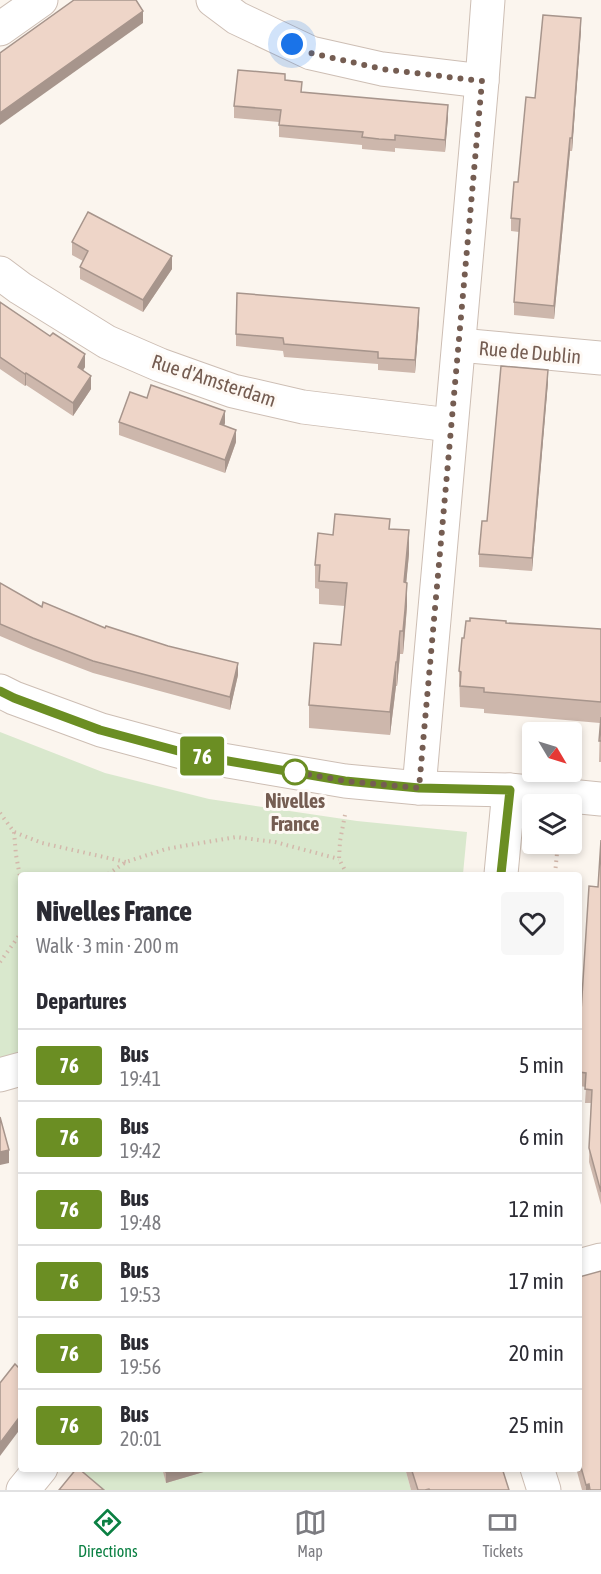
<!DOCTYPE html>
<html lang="en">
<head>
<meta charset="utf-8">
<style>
	body { margin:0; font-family:"Asap Condensed",sans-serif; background:#f7f7f7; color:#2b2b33; height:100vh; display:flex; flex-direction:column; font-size:22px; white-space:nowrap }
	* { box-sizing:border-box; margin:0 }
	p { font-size:20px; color:#7c7c81 }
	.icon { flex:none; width:33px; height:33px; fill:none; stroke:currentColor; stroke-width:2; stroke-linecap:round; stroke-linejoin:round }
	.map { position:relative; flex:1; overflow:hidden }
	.details { position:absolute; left:18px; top:872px; width:564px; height:600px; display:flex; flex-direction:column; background:#fff; border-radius:6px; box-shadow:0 3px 9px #0003 }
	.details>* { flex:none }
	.badge { padding:0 12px; border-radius:4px; font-size:21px; line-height:39px }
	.needle { width:39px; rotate:128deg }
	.fabs { position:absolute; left:522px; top:722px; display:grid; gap:12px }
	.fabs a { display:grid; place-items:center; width:60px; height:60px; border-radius:6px; background:#fff; box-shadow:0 3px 9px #0003; font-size:30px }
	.you { position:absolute; width:30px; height:30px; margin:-15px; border:4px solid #fff; border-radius:50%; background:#1a73e8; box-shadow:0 0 0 9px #1a73e833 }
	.map>.badge { position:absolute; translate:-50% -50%; box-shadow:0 0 0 3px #fff }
	h2 { padding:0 18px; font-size:22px; line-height:54px }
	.round { display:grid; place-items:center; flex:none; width:63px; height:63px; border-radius:6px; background:#f7f7f7 }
	.overview { display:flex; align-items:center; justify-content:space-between; height:102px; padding:0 18px }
	h1 { font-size:28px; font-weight:800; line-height:45px }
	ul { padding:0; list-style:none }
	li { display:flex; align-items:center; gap:18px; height:72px; padding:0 18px; border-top:2px solid #e1e1e2 }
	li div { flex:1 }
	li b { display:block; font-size:22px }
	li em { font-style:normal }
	li .badge { min-width:66px; font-weight:700; text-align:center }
	.tab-bar { display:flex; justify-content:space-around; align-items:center; height:84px; border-top:2px solid #e1e1e2; background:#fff; font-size:16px; color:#7c7c81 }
	.tab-bar a { display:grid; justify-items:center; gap:3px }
	.tab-bar .current { color:#0b8043 }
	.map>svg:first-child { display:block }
	.green { fill:#d9e8cd }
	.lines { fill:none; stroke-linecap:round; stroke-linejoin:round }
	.street-casing { stroke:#cdbeb4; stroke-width:35 }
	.path { stroke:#d3b8ab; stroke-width:4; stroke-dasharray:1.5 4.5; stroke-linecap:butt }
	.street { stroke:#fff; stroke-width:33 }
	.wall { fill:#cdb7ac }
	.shaded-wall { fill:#a7958c }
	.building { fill:#eed5c8; stroke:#a7958c; stroke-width:1.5 }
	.line-casing { stroke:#fff; stroke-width:14 }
	.line { stroke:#6b8e23; stroke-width:9 }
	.walk { stroke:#755d52; stroke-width:6; stroke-dasharray:0 10.8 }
	.stop-dot { fill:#fff; stroke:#6b8e23; stroke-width:3 }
	.labels { text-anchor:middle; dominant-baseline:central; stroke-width:6; stroke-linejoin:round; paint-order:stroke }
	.street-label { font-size:20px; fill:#755d52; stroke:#fef9f4 }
	.stop-label { font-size:20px; font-weight:bold; fill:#755d52; stroke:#fef9f4 }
</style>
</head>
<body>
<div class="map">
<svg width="601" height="1490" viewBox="0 0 601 1490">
	<rect width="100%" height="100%" fill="#fbf5ee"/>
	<g class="green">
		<polygon points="0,732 105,773 209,799 357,821 467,832 463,874 21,874 21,1052 0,1058"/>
		<polygon points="86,1468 405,1468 411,1490 91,1490 77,1479"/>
	</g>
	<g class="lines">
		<g class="street-casing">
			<g id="street">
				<polyline points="213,0 237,18 311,53 382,69 482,81"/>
				<polyline points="0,29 41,0"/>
				<polyline points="0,273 20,288 107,342 160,365 233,391 303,407 450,425"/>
				<polyline points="459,345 601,358"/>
				<polyline points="0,691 14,698 101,730 193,755 345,781 419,788 509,790 601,799"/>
				<polyline points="419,788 482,81 488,0"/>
				<polyline points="501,874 509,790"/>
				<polyline points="0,1075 21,1069"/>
				<polyline points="579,1266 601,1260"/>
				<polyline points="537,1468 544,1490"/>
				<polyline points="23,1490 41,1468"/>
			</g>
		</g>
		<g class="path">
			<polyline points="0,813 14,832 42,843 126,862"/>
			<polyline points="345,815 340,841 339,859 347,874"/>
			<polyline points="14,832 16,855 21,882"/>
			<polyline points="108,874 126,862 166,849 236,837 275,842 339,859"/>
			<polyline points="555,874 558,843"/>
			<polyline points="0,962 21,933"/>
		</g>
		<use href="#street" class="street"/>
	</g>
	<g class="wall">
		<polygon points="581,30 572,151 570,151 554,319 514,315 514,302 519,232 511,231 511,218 535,98"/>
		<polygon points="285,80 302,92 448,117 445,152 395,148 395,152 362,149 362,145 279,137 279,122 234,118 234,106"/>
		<polygon points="72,242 172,269 143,312 80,279 80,267 83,261 72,255"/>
		<polygon points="0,302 85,367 83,370 91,389 73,416 26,385 25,386 0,369"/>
		<polygon points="419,321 415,373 378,370 378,364 284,357 283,351 236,346 236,334"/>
		<polygon points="548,382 532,571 479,567 479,554 487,521"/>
		<polygon points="147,398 225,423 224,426 236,442 225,473 119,435 119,422"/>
		<polygon points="390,529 409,554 406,583 407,606 405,633 403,654 400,654 397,686 396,686 390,735 309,728 309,705 341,645 345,606 319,604 319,589 315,588 315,565 333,535"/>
		<polygon points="0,583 42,607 105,628 238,675 230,710 93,673 33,650 0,636"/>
		<polygon points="506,623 601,629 601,762 599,762 600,723 484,713 484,709 460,707 459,671 464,638"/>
		<polygon points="601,840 601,1205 589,1162 591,1103 585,1103 586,1087 579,1086 579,1043 598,887"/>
		<polygon points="579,1277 601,1490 582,1490 576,1468 579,1468"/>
		<polygon points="162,1468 217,1468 166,1483"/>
		<polygon points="405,1468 502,1468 509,1490 411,1490"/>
	</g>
	<g class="shaded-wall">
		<polygon points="143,11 143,23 0,125 0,113"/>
		<polygon points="581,18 581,30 572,151 572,138"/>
		<polygon points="448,105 448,117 445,152 445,140"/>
		<polygon points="570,138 570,151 554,319 554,306"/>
		<polygon points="172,256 172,269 143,312 143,300"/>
		<polygon points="419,308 419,321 415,373 415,360"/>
		<polygon points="85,354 85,367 78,379 78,367"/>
		<polygon points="548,370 548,382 532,571 532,558"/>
		<polygon points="26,373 26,385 25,386 25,374"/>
		<polygon points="91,376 91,389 73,416 73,403"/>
		<polygon points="225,411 225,423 220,437 220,424"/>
		<polygon points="236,430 236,442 225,473 225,460"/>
		<polygon points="409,530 409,554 404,606 404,582"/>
		<polygon points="407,583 407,606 403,654 403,631"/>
		<polygon points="400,631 400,654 397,686 397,662"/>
		<polygon points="396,662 396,686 390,735 390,712"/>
		<polygon points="238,663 238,675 230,710 230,697"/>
		<polygon points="9,1150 9,1163 0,1165 0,1152"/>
		<polygon points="21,1415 21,1428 0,1456 0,1443"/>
		<polygon points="178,1468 217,1468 166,1483 166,1472"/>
		<polygon points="589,1484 589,1490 586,1490 586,1485"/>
	</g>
	<g class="building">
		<polygon points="74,0 136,0 143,11 0,113 0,53"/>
		<polygon points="543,15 581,18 572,138 570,138 554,306 514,302 520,219 511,218 514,182 518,182 526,97 535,98"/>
		<polygon points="238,70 285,74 285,80 302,82 301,92 448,105 445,140 395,135 395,140 379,139 362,137 363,132 279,125 281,110 234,106"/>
		<polygon points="88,212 172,256 143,300 80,267 88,251 72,242"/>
		<polygon points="237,293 419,308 415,360 378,358 378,352 284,344 283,338 236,334"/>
		<polygon points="0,302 50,336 53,333 85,354 78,367 91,376 73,403 26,373 25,374 0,357"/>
		<polygon points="501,366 548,370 532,558 479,554 482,521 487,521"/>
		<polygon points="151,385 225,411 220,424 236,430 225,460 119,422 130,392 147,398"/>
		<polygon points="335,514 390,519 389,529 409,530 404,582 407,583 405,610 403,631 400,631 397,662 396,662 390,712 309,705 314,643 341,645 347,583 319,581 320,565 315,565 318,533 333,535"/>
		<polygon points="0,583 42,607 43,602 105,628 106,626 168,646 238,663 230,697 93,661 33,638 0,624"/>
		<polygon points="470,618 506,621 506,623 601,629 601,702 484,692 484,688 460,686 461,672 459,671 462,638 464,638 466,621 470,621"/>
		<polygon points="601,717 601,741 599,741"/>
		<polygon points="601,840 601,1192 589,1148 592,1090 585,1089 586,1073 579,1072 579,1043 589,886 598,887"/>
		<polygon points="0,1117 9,1150 0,1152"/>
		<polygon points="601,1271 601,1490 590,1490 589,1484 586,1485 579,1460 579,1277"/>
		<polygon points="15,1364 21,1370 21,1415 0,1443 0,1383"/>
		<polygon points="77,1468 78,1468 104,1490 59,1490"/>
		<polygon points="165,1468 178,1468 166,1472"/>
		<polygon points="411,1468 502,1468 509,1490 430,1490 429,1489 425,1490 418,1490"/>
	</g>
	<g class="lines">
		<g class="line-casing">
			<polyline id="line" points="0,691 14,698 100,730 193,755 345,781 419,788 510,790 501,874"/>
		</g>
		<use href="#line" class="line"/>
		<polyline class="walk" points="292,44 311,53 382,69 482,81 419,788 345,781 295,772"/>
	</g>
	<circle class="stop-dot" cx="295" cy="772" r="12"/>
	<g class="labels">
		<g class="street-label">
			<text transform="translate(530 352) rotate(5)">Rue de Dublin</text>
			<text transform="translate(214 380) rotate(18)">Rue d'Amsterdam</text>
		</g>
		<g class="stop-label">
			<text x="295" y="800">Nivelles<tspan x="295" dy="23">France</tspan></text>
		</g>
	</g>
</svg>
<div class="fabs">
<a><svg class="needle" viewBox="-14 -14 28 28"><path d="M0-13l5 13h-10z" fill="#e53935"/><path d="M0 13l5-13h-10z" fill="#7c7c81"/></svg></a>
<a><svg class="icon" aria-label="layers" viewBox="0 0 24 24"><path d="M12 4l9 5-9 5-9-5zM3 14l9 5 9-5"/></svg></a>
</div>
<div class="you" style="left:292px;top:44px"></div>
<b class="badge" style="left:202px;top:756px;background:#6b8e23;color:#fff">76</b>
<section class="details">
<div class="overview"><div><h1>Nivelles France</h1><p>Walk · 3 min · 200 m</p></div><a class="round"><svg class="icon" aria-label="heart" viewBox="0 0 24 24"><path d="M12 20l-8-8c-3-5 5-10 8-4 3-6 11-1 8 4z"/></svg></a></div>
<h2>Departures</h2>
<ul>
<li><span class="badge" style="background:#6b8e23;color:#fff">76</span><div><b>Bus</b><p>19:41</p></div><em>5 min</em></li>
<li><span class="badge" style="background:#6b8e23;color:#fff">76</span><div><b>Bus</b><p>19:42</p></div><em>6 min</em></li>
<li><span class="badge" style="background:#6b8e23;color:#fff">76</span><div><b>Bus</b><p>19:48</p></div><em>12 min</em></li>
<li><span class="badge" style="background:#6b8e23;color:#fff">76</span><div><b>Bus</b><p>19:53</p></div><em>17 min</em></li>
<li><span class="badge" style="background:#6b8e23;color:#fff">76</span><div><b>Bus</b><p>19:56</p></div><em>20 min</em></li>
<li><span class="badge" style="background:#6b8e23;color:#fff">76</span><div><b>Bus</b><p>20:01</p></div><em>25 min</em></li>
</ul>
</section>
</div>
<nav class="tab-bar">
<a class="current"><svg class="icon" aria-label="directions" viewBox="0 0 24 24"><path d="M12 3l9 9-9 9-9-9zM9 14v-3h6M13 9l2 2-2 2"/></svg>Directions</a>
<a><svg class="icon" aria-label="map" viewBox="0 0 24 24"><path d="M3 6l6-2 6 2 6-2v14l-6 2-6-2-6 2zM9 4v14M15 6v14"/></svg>Map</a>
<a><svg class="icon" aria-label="tickets" viewBox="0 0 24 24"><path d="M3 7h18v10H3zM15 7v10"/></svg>Tickets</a>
</nav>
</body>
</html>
